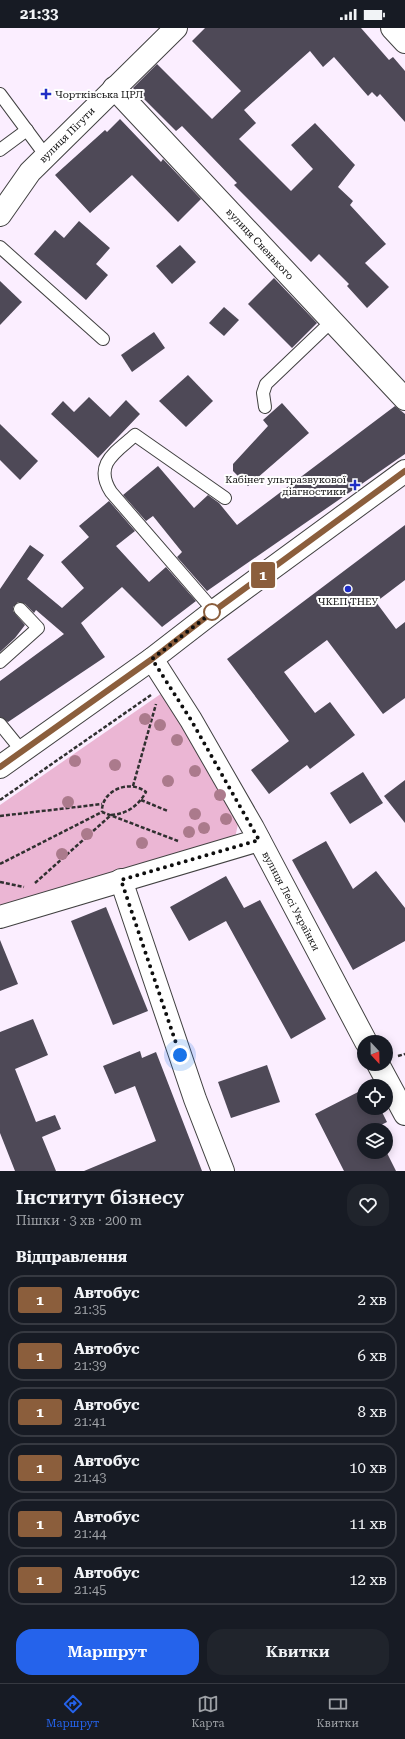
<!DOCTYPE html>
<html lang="uk">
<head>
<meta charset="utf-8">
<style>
	body { margin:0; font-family:"Roboto Serif",serif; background:#20242c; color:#f1f3f6; height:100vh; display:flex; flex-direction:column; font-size:15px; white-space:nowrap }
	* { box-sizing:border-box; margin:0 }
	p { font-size:13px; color:#9ea1a6 }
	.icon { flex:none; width:22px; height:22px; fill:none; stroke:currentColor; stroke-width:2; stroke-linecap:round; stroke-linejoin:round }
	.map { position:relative; height:1143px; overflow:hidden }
	.side { display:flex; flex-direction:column; background:#171b24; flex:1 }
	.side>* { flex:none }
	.badge { padding:0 8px; border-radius:3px; font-size:14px; line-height:26px }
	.needle { width:26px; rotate:158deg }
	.controls { position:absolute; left:357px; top:1007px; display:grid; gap:8px }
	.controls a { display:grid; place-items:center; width:36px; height:36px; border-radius:50%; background:#171b24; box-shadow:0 2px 10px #0003; font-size:20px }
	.you { position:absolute; width:20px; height:20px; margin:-10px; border:3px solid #fff; border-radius:50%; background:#1a73e8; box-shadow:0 0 0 6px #1a73e833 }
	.map>.badge { position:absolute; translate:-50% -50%; box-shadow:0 0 0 2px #fff }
	h2 { padding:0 16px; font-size:15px; line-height:36px }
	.round { display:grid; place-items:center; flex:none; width:42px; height:42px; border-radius:16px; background:#20242c }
	.head { display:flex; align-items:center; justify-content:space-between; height:68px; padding:0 16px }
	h1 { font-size:19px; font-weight:600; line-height:30px }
	.action { display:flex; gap:8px; margin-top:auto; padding:8px 16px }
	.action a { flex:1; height:46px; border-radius:16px; background:#2563eb; color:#fff; font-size:16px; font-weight:600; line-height:46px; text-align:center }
	.action a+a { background:#20242c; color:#f1f3f6 }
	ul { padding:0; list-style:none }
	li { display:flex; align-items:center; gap:12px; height:50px; margin:0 8px 6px; padding:0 8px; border:2px solid #363941; border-radius:16px }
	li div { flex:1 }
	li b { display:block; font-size:15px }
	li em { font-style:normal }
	li .badge { min-width:44px; font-weight:700; text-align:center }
	.status { display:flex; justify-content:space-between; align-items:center; height:28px; padding:0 20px; background:#171b24; direction:ltr }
	.status svg { height:11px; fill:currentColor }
	.menu { display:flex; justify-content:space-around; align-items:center; height:56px; border-top:1px solid #363941; background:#171b24; font-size:11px; color:#9ea1a6 }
	.menu a { display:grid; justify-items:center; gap:2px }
	.menu .on { color:#2563eb }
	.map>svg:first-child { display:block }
	.green { fill:#ebb6d4 }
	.building { fill:#4e4957 }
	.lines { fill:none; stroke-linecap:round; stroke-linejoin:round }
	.service-casing { stroke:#414141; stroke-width:14 }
	.minor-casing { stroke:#414141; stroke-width:24 }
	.tertiary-casing { stroke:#414141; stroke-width:24 }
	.path { stroke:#303030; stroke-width:2.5; stroke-dasharray:4 2; stroke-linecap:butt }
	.service { stroke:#fff; stroke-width:12 }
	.minor { stroke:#fff; stroke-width:22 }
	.tertiary { stroke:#fff; stroke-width:22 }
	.tree { fill:#ab7a8c }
	.line-casing { stroke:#fff; stroke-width:9 }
	.line { stroke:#8b5e3c; stroke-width:6 }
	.walk { stroke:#0e0e0e; stroke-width:4; stroke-dasharray:0 7.2 }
	.poi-dot { fill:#1f2ec5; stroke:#fff; stroke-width:1.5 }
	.stop-dot { fill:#fff; stroke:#8b5e3c; stroke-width:2 }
	.labels { text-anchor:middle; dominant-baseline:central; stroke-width:4; stroke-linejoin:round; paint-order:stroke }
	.poi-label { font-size:10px; fill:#0e0e0e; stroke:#fff; text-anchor:start }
	.street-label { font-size:10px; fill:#0e0e0e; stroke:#fff }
</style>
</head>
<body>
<div class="status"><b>21:33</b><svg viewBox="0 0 49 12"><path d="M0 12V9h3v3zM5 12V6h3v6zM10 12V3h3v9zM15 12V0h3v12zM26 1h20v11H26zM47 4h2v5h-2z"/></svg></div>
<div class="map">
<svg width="405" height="1143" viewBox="0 0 405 1143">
	<rect width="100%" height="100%" fill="#fbeeff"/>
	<polygon class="green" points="165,663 237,781 238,796 235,810 0,886 0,777"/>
	<g class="building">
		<polygon points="205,0 361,0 389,32 393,29 405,43 405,94 380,66 377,69 372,64 368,68 334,29 323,39 310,23 244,82 256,95 239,111 291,163 313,141 291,117 315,95 355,137 338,159 353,173 350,177 386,216 365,235 389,259 367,280 347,258 349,256 319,226 311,234 234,157 237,155 182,98 176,103 133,60 157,36 212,91 241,63 192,13"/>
		<polygon points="120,91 161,134 163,131 201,171 178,194 132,147 90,185 55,147 105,102 107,104"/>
		<polygon points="79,193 110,220 96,236 108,247 86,272 34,226 55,202 64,210"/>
		<polygon points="180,217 196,234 172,256 156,238"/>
		<polygon points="274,250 317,295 292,320 248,276"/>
		<polygon points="0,253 22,274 0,297"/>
		<polygon points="224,279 239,292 224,308 209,295"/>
		<polygon points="154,304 165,320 132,344 121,327"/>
		<polygon points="188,347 213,373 186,399 159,373"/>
		<polygon points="89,369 110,389 126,372 140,386 98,430 51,386 63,373 74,384"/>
		<polygon points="282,375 309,405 248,458 233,443 233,436 268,398 263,392"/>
		<polygon points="395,378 405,386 405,426 207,563 177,529 182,524 153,488 146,493 123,467 158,438 194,480 208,467 219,475 237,497"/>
		<polygon points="0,396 38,433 20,452 0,432"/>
		<polygon points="109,473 135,503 116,518 149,554 166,539 196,573 162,599 122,559 81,595 105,629 8,694 0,689 0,653 64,606 36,582 34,585 25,576 18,574 13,579 13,583 25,597 15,610 0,624 0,561 30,517 44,527 27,551 62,580 84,560 61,534 89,509 79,498"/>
		<polygon points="405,497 405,552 376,574 396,601 405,594 405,670 383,686 327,612 284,644 315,685 330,674 355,707 310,741 307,737 269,766 251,742 289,713 227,631"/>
		<polygon points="363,744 383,775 350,796 330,765"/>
		<polygon points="405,752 405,795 384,768"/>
		<polygon points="326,813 353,861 376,843 405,880 405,913 353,942 292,832"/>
		<polygon points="226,848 244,880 260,872 326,991 291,1011 226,893 189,913 170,879"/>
		<polygon points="106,879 148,983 113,997 71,893"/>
		<polygon points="0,912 18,956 0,963"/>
		<polygon points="33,991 48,1027 15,1041 36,1094 55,1087 61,1101 42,1109 56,1143 15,1143 0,1105 0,1004"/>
		<polygon points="140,1023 142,1030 156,1024 202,1143 84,1143 156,1113 135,1058 115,1066 103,1038"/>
		<polygon points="267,1037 280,1074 231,1090 218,1054"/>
		<polygon points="364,1061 364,1080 380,1080 387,1094 375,1100 376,1102 364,1102 364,1124 386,1123 396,1143 344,1143 315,1086"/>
	</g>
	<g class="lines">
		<g class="service-casing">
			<g id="service">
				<polyline points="0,66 46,128"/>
				<polyline points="0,122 27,102"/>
				<polyline points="0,219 103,311"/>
				<polyline points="265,379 263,365 266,356 332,293"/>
				<path d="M214,583L111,464C93,436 116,424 135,407L225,470"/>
				<polyline points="0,634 38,600 20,581"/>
				<polyline points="0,696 22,723"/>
			</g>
		</g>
		<g class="minor-casing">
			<g id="minor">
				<polyline points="392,0 405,14"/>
				<polyline points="114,60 405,371"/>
				<polyline points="0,187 30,144 176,0"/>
				<polyline points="152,631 191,692 253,800 366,1014"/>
				<polyline points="121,852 195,1071 223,1143"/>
				<polyline points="0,889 259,812"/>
				<polyline points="378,1036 405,1086"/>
			</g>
		</g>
		<g class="tertiary-casing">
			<polyline id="tertiary" points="0,739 152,631 214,583 405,443"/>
		</g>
		<g class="path">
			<polyline points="133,758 156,676"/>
			<polyline points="0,772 151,667"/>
			<polyline points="141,772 168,783"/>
			<polyline points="0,788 102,776"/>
			<polyline points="0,836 102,784 178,813"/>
			<polyline points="0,854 24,859"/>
			<path d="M35,855L111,787C127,786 138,778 146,764C130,751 101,762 102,784"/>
			<polyline points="398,1028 405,1026"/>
		</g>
		<use href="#service" class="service"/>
		<use href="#minor" class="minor"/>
		<use href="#tertiary" class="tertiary"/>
	</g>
	<g class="tree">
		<circle cx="145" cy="691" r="6"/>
		<circle cx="160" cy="697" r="6"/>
		<circle cx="177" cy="712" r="6"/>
		<circle cx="75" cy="733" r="6"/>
		<circle cx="115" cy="737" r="6"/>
		<circle cx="195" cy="743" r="6"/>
		<circle cx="168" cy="753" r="6"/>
		<circle cx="220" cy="767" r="6"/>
		<circle cx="68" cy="774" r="6"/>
		<circle cx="195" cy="786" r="6"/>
		<circle cx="226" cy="791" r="6"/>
		<circle cx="204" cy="800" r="6"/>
		<circle cx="189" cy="804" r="6"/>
		<circle cx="87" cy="806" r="6"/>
		<circle cx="142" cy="815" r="6"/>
		<circle cx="62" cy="826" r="6"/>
	</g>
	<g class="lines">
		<g class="line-casing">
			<polyline id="line" points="0,739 152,631 214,583 405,443"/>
		</g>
		<use href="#line" class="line"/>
		<polyline class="walk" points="180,1027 121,852 259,812 191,692 152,631 214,583 212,584"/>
	</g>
	<g class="poi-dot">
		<path d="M44 60h4v4h4v4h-4v4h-4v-4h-4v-4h4z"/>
		<path d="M353 451h4v4h4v4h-4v4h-4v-4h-4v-4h4z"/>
		<circle cx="348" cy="561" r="4"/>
	</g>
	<circle class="stop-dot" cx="212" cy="584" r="8"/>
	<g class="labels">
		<g class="poi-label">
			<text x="55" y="66">Чортківська ЦРЛ</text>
			<text x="346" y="451" text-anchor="end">Кабінет ультразвукової<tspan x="346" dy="12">діагностики</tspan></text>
			<text x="348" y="573" text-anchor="middle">ЧКЕП ТНЕУ</text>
		</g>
		<g class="street-label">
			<text transform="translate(67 107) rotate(-45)">вулиця Пігути</text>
			<text transform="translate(260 216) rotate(47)">вулиця Сненького</text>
			<text transform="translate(291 873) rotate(62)">вулиця Лесі Українки</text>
		</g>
	</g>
</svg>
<div class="controls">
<a><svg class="needle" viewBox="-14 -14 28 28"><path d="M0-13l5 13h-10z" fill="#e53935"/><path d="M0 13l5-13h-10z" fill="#9ea1a6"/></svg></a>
<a><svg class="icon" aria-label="locate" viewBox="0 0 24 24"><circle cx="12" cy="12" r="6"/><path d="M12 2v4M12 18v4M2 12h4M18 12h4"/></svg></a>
<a><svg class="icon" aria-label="layers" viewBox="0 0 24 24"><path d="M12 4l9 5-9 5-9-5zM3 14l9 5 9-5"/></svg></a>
</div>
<div class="you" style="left:180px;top:1027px"></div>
<b class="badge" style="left:263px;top:547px;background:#8b5e3c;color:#fff">1</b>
</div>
<section class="side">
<div class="head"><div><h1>Інститут бізнесу</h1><p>Пішки · 3 хв · 200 m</p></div><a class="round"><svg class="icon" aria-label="heart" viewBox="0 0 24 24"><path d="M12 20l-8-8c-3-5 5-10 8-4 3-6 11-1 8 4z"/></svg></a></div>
<h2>Відправлення</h2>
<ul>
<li><span class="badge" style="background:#8b5e3c;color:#fff">1</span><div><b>Автобус</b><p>21:35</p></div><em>2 хв</em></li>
<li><span class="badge" style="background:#8b5e3c;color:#fff">1</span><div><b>Автобус</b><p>21:39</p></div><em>6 хв</em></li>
<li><span class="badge" style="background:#8b5e3c;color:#fff">1</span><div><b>Автобус</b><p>21:41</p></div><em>8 хв</em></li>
<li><span class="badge" style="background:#8b5e3c;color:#fff">1</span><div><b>Автобус</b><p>21:43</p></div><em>10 хв</em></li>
<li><span class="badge" style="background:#8b5e3c;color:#fff">1</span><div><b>Автобус</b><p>21:44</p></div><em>11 хв</em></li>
<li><span class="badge" style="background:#8b5e3c;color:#fff">1</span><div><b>Автобус</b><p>21:45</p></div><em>12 хв</em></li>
</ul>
<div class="action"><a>Маршрут</a><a>Квитки</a></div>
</section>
<nav class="menu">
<a class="on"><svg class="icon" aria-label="directions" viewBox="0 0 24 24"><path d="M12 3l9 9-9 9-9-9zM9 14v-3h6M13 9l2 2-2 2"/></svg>Маршрут</a>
<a><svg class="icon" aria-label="map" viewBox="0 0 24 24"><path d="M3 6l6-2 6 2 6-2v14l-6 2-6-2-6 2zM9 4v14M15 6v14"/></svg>Карта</a>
<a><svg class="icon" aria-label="tickets" viewBox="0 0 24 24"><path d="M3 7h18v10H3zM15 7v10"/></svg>Квитки</a>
</nav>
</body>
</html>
